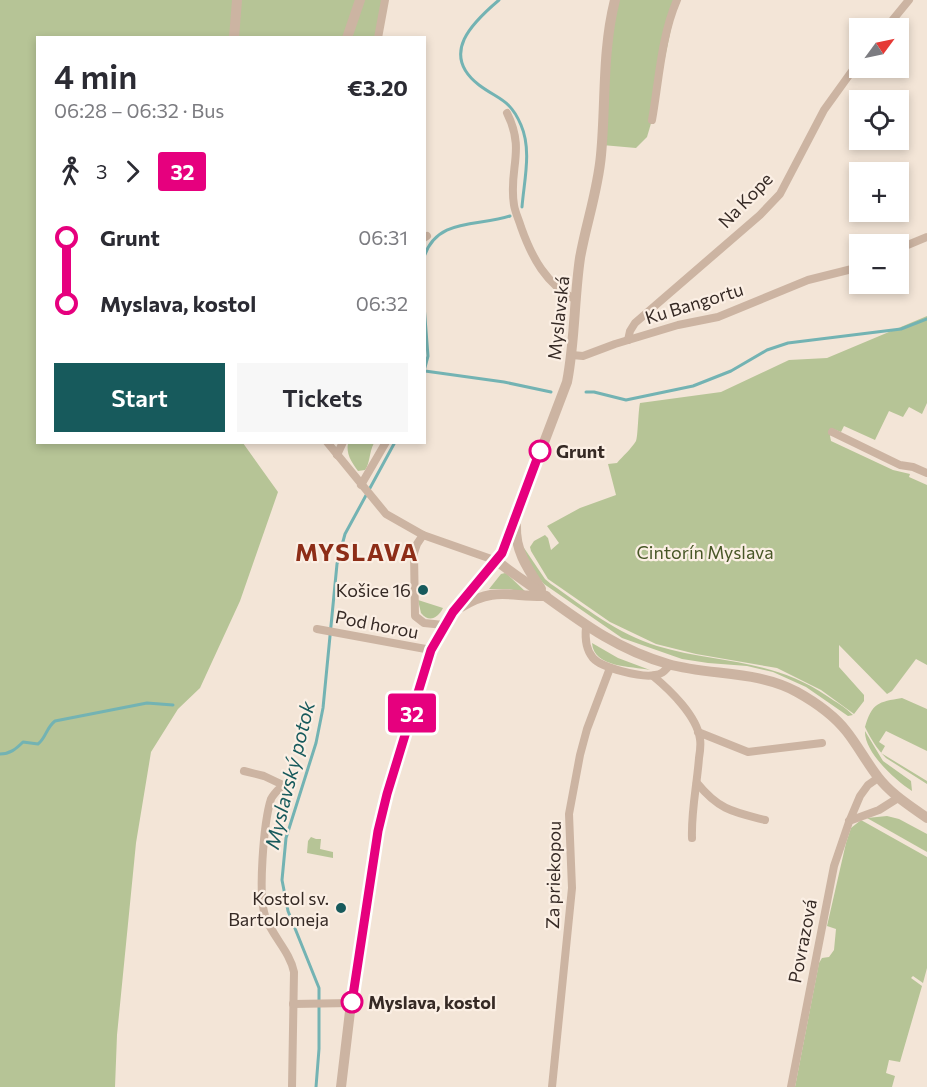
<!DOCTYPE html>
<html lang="en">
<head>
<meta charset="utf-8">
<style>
	body { margin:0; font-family:Commissioner,sans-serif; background:#f7f7f7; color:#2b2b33; height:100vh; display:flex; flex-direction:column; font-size:22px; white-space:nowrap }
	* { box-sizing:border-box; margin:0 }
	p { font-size:20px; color:#7c7c81 }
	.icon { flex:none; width:33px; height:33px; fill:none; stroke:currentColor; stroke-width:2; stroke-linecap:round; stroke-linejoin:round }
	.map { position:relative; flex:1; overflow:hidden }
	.sheet { position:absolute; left:36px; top:36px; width:390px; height:408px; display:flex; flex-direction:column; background:#fff; border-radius:0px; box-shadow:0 3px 9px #0003 }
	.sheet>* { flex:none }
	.badge { padding:0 12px; border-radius:4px; font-size:21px; line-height:39px }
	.needle { width:39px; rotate:57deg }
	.tools { position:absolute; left:849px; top:18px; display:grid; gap:12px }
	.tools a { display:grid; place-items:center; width:60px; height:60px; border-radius:0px; background:#fff; box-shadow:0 3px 9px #0003; font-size:30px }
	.map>.badge { position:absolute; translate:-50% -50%; box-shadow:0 0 0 3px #fff }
	.legs { display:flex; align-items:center; gap:9px; height:66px; padding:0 18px; font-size:20px }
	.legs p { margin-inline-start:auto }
	.head { display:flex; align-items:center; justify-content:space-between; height:102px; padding:0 18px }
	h1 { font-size:33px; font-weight:600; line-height:45px }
	.cta { display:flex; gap:12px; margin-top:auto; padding:12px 18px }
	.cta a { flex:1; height:69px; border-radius:0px; background:#175a5c; color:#fff; font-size:24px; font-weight:600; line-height:69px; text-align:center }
	.cta a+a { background:#f7f7f7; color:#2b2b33 }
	ul { padding:0 18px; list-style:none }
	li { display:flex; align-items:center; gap:21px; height:66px; font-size:22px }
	li i { display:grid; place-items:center; width:9px; height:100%; margin:0 8px; background:currentColor }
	li i::after { content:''; width:15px; height:15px; margin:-8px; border:4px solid; border-radius:50%; background:#fff }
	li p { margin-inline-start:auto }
	li:first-child i { background:linear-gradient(#0000 50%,currentColor 0) }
	li:last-child i { background:linear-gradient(currentColor 50%,#0000 0) }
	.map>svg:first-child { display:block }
	.green { fill:#b6c496 }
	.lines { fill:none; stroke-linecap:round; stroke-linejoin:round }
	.stream { stroke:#73b3b3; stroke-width:3 }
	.minor { stroke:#ccb4a2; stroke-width:8 }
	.tertiary { stroke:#ccb4a2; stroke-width:10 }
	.line-1-casing { stroke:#fff; stroke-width:14 }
	.line-1 { stroke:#e6007e; stroke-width:9 }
	.stop-1-dot { fill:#fff; stroke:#e6007e; stroke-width:3 }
	.poi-dot { fill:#175a5c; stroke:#fbefe4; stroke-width:2 }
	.labels { text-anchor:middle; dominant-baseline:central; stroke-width:4.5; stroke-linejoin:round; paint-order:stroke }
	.street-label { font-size:18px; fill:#362a25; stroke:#fbefe4 }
	.stop-label { font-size:18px; font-weight:bold; fill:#362a25; stroke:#fbefe4; text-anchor:start }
	.park-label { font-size:18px; fill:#485727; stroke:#fbefe4 }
	.poi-label { font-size:18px; fill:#362a25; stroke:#fbefe4; text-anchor:end }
	.water-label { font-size:20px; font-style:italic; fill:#175a5c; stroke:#fbefe4 }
	.district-label { font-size:24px; font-weight:bold; letter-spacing:1.5px; fill:#8d2d17; stroke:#fbefe4 }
</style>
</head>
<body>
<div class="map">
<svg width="927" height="1087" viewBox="0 0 927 1087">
	<rect width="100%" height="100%" fill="#f3e5d7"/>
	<g class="green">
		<polygon points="0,0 386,0 378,37 38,38 38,442 243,443 278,492 240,601 200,688 178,709 151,752 136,843 117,1035 115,1087 0,1087"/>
		<polygon points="616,0 677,0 652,120 647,137 636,148 602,145"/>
		<path d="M927,316V403L922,414L909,407L903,417L889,411L875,440L844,426L841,432L833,429L830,436L831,441L893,470L910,474L909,477L927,485V665L916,659L892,691L887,694L839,645V667L864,695V701L854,714L821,690L777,668L696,654L656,644L610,622L548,579L531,551L530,547L534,541L545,535L548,538L551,550L559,543L547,526L580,508L616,495L608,464L617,463C623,456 631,449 636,441C638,437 638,412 640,403L721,392L789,360L827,358Z"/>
		<path d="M348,443H374C369,452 370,464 365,470L358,471C351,461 346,454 348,443Z"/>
		<path d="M522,545L545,579L551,584C584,607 618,634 657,646C718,664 772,658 827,696C836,702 845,707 853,715L848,716L806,687L773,672L747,666L708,663L682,659L622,638L544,584L533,571Z"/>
		<polygon points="505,573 507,574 527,593 509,589 489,589 501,574"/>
		<path d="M418,600L443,608C438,618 429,623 421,613Z"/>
		<path d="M592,643L618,658L650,670C631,666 594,668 592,643Z"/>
		<path d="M902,698L927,709V751L886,731L879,742L885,746L881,753L927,781V784L886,758C877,749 871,739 865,727C872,703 878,702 902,698Z"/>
		<path d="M865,731L883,761L911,781L912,791C895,780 864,752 865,731Z"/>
		<polygon points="887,816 899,819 927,834 927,852 867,818"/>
		<polygon points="861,820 927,857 927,968 923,983 913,976 911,978 922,986 900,1062 889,1060 886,1073 895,1076 892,1087 795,1087 819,963 822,958 829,957 834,950 836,929 827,926 846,843 851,828"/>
		<polygon points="311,837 316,839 321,839 320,849 333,852 333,858 307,853 308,841"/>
	</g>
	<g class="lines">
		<g class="stream">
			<path d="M499,0C473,22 439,54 479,85C499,100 510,99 521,125C532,150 524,181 522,207"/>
			<path d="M424,257C437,217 479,227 510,216"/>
			<polyline points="424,305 428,356 424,371"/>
			<polyline points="425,371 504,382 551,392"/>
			<polyline points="586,392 594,392 626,400 693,386 731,371 767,350 788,343 901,329 927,319"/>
			<path d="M0,754C10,754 16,749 23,742L38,744C46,738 46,728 55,721L147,703L173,705"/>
			<polyline points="316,1087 319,1049 319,988 288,911 282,880 286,838 316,743 323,708 337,564 345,534 395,442"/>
		</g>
		<g class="minor">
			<polyline points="886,28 909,0"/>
			<polyline points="378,38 385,0"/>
			<path d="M507,113C526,151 508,169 514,205C515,212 519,220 521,227C532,258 546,284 576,300"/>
			<path d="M652,120C659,81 661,37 677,0"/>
			<polyline points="424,238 427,236"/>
			<polyline points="898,249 927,237"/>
			<polyline points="628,340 630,331 635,323 760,215 780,194 824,110 860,60"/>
			<polyline points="572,355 583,356 615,344 678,325 718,317 808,280 860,267"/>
			<polyline points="832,432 900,465 913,467 927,473"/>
			<polyline points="327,442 386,514 423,535 497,561"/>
			<polyline points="337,455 343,442"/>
			<polyline points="361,485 386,442"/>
			<polyline points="423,535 417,544 414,553 415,616 424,623 444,625"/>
			<path d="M586,627C585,637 586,650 593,658C602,668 642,678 655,675C663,674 665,670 670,665"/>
			<polyline points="317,629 431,650"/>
			<path d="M653,676C670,690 697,716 700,739C701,745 700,752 699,758C697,785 691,811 692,838"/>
			<polyline points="698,732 748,752 822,743"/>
			<path d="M244,771L264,776L283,785C279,789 274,793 271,799C264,821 257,898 266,918C273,937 290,952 294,972L292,1087"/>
			<path d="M697,783C719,810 733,812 765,820"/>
			<polyline points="849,821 879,810 898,798"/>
			<polyline points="293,1004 351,1003"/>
			<polyline points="552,1087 572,888 569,814 580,755 587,729 610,668"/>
			<polyline points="791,1087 834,866 849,822 860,796 868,785 878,778"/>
		</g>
		<g class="tertiary">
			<polyline points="234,38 237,0"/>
			<polyline points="347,38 360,0"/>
			<path d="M516,526C515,551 528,569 541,589"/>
			<path d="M497,561C512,573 529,584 545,596C585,625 619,650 668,664C710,676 757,670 797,692C815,702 834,715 847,732C858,746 867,763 878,777C891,794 909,805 927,818"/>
			<path d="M461,607C495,586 510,597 546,596"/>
			<path d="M341,1087L351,1003L378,831L387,794L431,650L453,612L502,553L567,382C575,341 574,299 580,258C586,224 598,190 601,155C606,103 602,51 615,0"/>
		</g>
	</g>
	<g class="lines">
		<g class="line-1-casing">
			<polyline id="line-1" points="352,1002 378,831 387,794 431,650 453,612 502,553 540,451"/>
		</g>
		<use href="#line-1" class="line-1"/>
	</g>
	<g class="stop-1-dot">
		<circle cx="540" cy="451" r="10"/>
		<circle cx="352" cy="1002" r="10"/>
	</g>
	<g class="poi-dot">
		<circle cx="423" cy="590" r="6"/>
		<circle cx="341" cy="908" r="6"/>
	</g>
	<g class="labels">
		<g class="street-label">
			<text transform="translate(745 200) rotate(-46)">Na Kope</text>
			<text transform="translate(694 303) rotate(-17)">Ku Bangortu</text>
			<text transform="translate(558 318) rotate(-84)">Myslavská</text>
			<text transform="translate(377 624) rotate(11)">Pod horou</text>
			<text transform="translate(553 875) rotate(-89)">Za priekopou</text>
			<text transform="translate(802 941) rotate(-79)">Povrazová</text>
		</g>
		<g class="stop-label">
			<text x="556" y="451">Grunt</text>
			<text x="368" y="1002">Myslava, kostol</text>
		</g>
		<g class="park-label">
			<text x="705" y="552">Cintorín Myslava</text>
		</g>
		<g class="poi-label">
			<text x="411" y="590">Košice 16</text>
			<text x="329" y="898">Kostol sv.<tspan x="329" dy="21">Bartolomeja</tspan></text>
		</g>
		<g class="water-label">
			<text transform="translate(289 775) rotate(-76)">Myslavský potok</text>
		</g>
		<g class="district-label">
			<text x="357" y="551">MYSLAVA</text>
		</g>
	</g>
</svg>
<div class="tools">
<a><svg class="needle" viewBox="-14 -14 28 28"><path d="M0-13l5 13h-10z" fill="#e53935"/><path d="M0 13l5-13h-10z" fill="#7c7c81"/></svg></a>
<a><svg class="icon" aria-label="locate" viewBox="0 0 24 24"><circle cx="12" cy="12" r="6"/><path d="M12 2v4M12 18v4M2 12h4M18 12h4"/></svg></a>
<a>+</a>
<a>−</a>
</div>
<b class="badge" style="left:412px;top:713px;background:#e6007e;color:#fff">32</b>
<section class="sheet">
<div class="head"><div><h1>4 min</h1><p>06:28 – 06:32 · Bus</p></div><b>€3.20</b></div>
<div class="legs"><svg class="icon" aria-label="walk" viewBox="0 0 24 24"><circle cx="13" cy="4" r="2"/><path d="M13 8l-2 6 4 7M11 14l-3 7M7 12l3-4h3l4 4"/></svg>3<svg class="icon" aria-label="forward" viewBox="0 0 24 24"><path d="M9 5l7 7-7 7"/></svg><b class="badge" style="background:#e6007e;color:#fff">32</b></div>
<ul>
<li><i style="color:#e6007e"></i><b>Grunt</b><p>06:31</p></li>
<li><i style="color:#e6007e"></i><b>Myslava, kostol</b><p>06:32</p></li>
</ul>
<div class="cta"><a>Start</a><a>Tickets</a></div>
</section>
</div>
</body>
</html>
